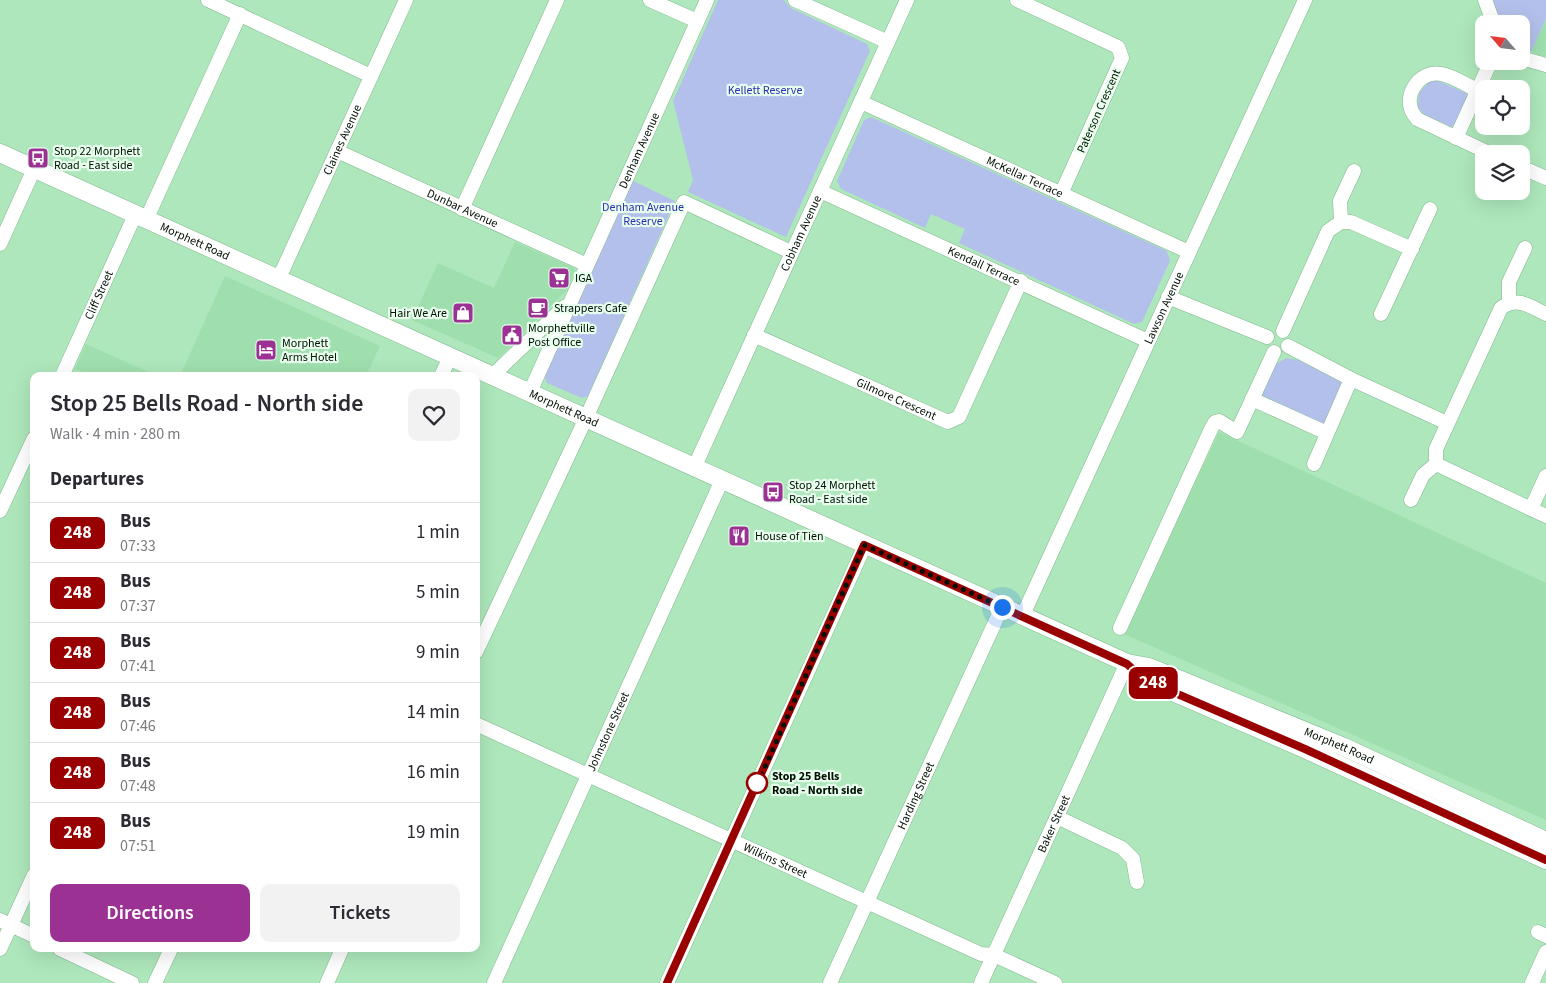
<!DOCTYPE html>
<html lang="en">
<head>
<meta charset="utf-8">
<style>
	body { margin:0; font-family:"Source Sans 3",sans-serif; background:#f2f2f3; color:#2b2b33; height:100vh; display:flex; flex-direction:column; font-size:19px; white-space:nowrap }
	* { box-sizing:border-box; margin:0 }
	p { font-size:16px; color:#7c7c81 }
	.icon { flex:none; width:28px; height:28px; fill:none; stroke:currentColor; stroke-width:2; stroke-linecap:round; stroke-linejoin:round }
	.map { position:relative; flex:1; overflow:hidden }
	.side { position:absolute; left:30px; top:372px; width:450px; height:580px; display:flex; flex-direction:column; background:#fff; border-radius:10px; box-shadow:0 5px 20px #0002 }
	.side>* { flex:none }
	.badge { padding:0 10px; border-radius:8px; font-size:18px; line-height:32px }
	.needle { width:32px; rotate:298deg }
	.buttons { position:absolute; left:1475px; top:15px; display:grid; gap:10px }
	.buttons a { display:grid; place-items:center; width:55px; height:55px; border-radius:10px; background:#fff; box-shadow:0 5px 20px #0002; font-size:25px }
	.you { position:absolute; width:25px; height:25px; margin:-12px; border:4px solid #fff; border-radius:50%; background:#1a73e8; box-shadow:0 0 0 8px #1a73e833 }
	.map>.badge { position:absolute; translate:-50% -50%; box-shadow:0 0 0 2px #fff }
	h2 { padding:0 20px; font-size:19px; line-height:45px }
	.round { display:grid; place-items:center; flex:none; width:52px; height:52px; border-radius:10px; background:#f2f2f3 }
	.overview { display:flex; align-items:center; justify-content:space-between; height:85px; padding:0 20px }
	h1 { font-size:24px; font-weight:600; line-height:38px }
	.action { display:flex; gap:10px; margin-top:auto; padding:10px 20px }
	.action a { flex:1; height:58px; border-radius:10px; background:#9b3193; color:#fff; font-size:20px; font-weight:600; line-height:58px; text-align:center }
	.action a+a { background:#f2f2f3; color:#2b2b33 }
	ul { padding:0; list-style:none }
	li { display:flex; align-items:center; gap:15px; height:60px; padding:0 20px; border-top:1px solid #e1e1e2 }
	li div { flex:1 }
	li b { display:block; font-size:19px }
	li em { font-style:normal }
	li .badge { min-width:55px; font-weight:700; text-align:center }
	.map>svg:first-child { display:block }
	.built { fill:#9fdfae }
	.green { fill:#b3c0eb }
	.lines { fill:none; stroke-linecap:round; stroke-linejoin:round }
	.minor-casing { stroke:#81b88e; stroke-width:15 }
	.major-casing { stroke:#81b88e; stroke-width:19 }
	.minor { stroke:#fff; stroke-width:14 }
	.major { stroke:#fff; stroke-width:18 }
	.line-casing { stroke:#fff; stroke-width:11 }
	.line { stroke:#900; stroke-width:8 }
	.walk { stroke:#001003; stroke-width:5; stroke-dasharray:0 9 }
	.stop-dot { fill:#fff; stroke:#900; stroke-width:2.5 }
	.labels { text-anchor:middle; dominant-baseline:central; stroke-width:4.5; stroke-linejoin:round; paint-order:stroke }
	.park-label { font-size:12px; fill:#2a30b2; stroke:#e8ffed }
	.street-label { font-size:12px; fill:#001003; stroke:#e8ffed }
	.poi-label { font-size:12px; fill:#001003; stroke:#e8ffed; text-anchor:start }
	.stop-label { font-size:12px; font-weight:bold; fill:#001003; stroke:#e8ffed; text-anchor:start }
</style>
</head>
<body>
<div class="map">
<svg width="1546" height="983" viewBox="0 0 1546 983">
	<rect width="100%" height="100%" fill="#aee7bb"/>
	<g class="built">
		<polygon points="1546,19 1546,57 1531,52"/>
		<polygon points="515,242 574,268 575,271 567,290 498,358 412,320 438,263 494,288"/>
		<polygon points="225,276 380,346 366,376 180,376"/>
		<polygon points="86,344 157,376 92,376 75,369"/>
		<polygon points="1219,432 1546,583 1546,820 1124,634"/>
	</g>
	<g class="green">
		<polygon points="718,0 784,0 791,8 867,44 870,51 786,237 688,192 693,180 673,101"/>
		<polygon points="1492,0 1546,0 1546,19 1531,52 1521,48 1521,24 1501,24"/>
		<polygon points="1436,80 1466,93 1469,101 1458,124 1449,128 1425,116 1418,107 1419,93 1429,82"/>
		<polygon points="871,117 1167,251 1170,261 1142,322 1134,324 959,243 965,229 931,214 925,228 841,189 837,181 864,120"/>
		<polygon points="631,180 675,201 588,396 582,398 547,383 544,376"/>
		<polygon points="1286,358 1298,360 1345,382 1325,428 1260,398 1275,365"/>
	</g>
	<g class="lines">
		<g class="minor-casing">
			<g id="minor">
				<polyline points="208,0 371,76"/>
				<polyline points="650,0 697,21"/>
				<polyline points="795,0 888,42"/>
				<polyline points="1017,0 1118,47 1122,58 1061,194"/>
				<polyline points="1485,0 1494,24"/>
				<polyline points="1521,58 1546,65"/>
				<path d="M1477,90C1466,85 1453,76 1441,74C1422,70 1405,91 1411,109C1412,113 1415,116 1417,119L1491,154"/>
				<path id="s1" d="M861,102L1189,252"/>
				<polyline points="1456,138 1491,61"/>
				<path id="s2" d="M337,151L587,265"/>
				<polyline points="1521,167 1546,178"/>
				<path id="s3" d="M820,191L1148,341"/>
				<polyline points="462,209 557,0"/>
				<polyline points="146,220 240,14"/>
				<polyline points="1341,222 1351,222 1412,249"/>
				<polyline points="0,244 34,169"/>
				<path id="s4" d="M279,278L406,0"/>
				<polyline points="1168,297 1267,337"/>
				<polyline points="1509,302 1509,282 1525,248"/>
				<polyline points="1381,314 1430,209"/>
				<path d="M1546,314C1529,306 1517,296 1501,308L1436,449V464L1546,516"/>
				<polyline points="1283,331 1328,231 1341,222 1340,201 1354,171"/>
				<path id="s5" d="M754,335L948,422L959,417L1021,281"/>
				<polyline points="1288,346 1351,379 1447,423"/>
				<path id="s6" d="M62,376L135,215"/>
				<polyline points="441,376 450,357"/>
				<polyline points="492,376 564,307"/>
				<path id="s7" d="M530,392L707,0"/>
				<polyline points="1252,399 1327,433"/>
				<polyline points="1314,464 1351,379"/>
				<path id="s8" d="M694,468L907,0"/>
				<polyline points="1411,500 1423,475 1436,464"/>
				<polyline points="1531,509 1546,476"/>
				<polyline points="0,511 34,438"/>
				<path id="s9" d="M1022,617L1305,0"/>
				<polyline points="1120,628 1212,427 1215,422 1219,421 1237,432 1274,352"/>
				<polyline points="476,652 586,418 684,202 791,252"/>
				<path id="s10" d="M476,724L981,954L994,955L1055,983"/>
				<polyline points="1057,817 1122,848 1133,859 1137,882"/>
				<polyline points="0,920 34,936"/>
				<polyline points="1538,932 1546,936"/>
				<polyline points="0,949 34,875"/>
				<polyline points="60,949 132,983"/>
				<polyline points="155,983 171,949"/>
				<polyline points="327,983 342,949"/>
				<path id="s11" d="M494,983L722,480"/>
				<polyline points="667,983 865,545"/>
				<path id="s12" d="M830,983L1002,607"/>
				<path id="s13" d="M981,983L1127,663"/>
				<polyline points="1532,983 1546,952"/>
			</g>
		</g>
		<g class="major-casing">
			<g id="major">
				<path id="s14" d="M0,153L1127,663L1149,667L1344,747L1546,841"/>
				<polyline points="1127,664 1145,680 1305,749 1546,860"/>
			</g>
		</g>
		<use href="#minor" class="minor"/>
		<use href="#major" class="major"/>
	</g>
	<g class="lines">
		<g class="line-casing">
			<polyline id="line" points="667,983 864,545 1127,664 1145,680 1305,749 1546,860"/>
		</g>
		<use href="#line" class="line"/>
		<polyline class="walk" points="757,783 756,787 864,545 1002,607"/>
	</g>
	<defs>
		<g id="bus-square" transform="scale(1.125)"><rect x="-9" y="-9" width="18" height="18" rx="4" fill="#9b3193" stroke="#e8ffed"/><path d="M-5-6H5V4H4V6H2V4H-2V6H-4V4H-5ZM-3.5-4V0h7V-4ZM-3.5 1.2v1.5H-2V1.2ZM2 1.2v1.5H3.5V1.2Z" fill="#fff"/></g>
		<g id="supermarket-square" transform="scale(1.125)"><rect x="-9" y="-9" width="18" height="18" rx="4" fill="#9b3193" stroke="#e8ffed"/><path d="M-6-5.5h2.5l.6 2H6L4.5 2H-2.5L-4.4-4H-6ZM-1.5 3.2a1.3 1.3 0 1 0 .1 0ZM3 3.2a1.3 1.3 0 1 0 .1 0Z" fill="#fff"/></g>
		<g id="cafe-square" transform="scale(1.125)"><rect x="-9" y="-9" width="18" height="18" rx="4" fill="#9b3193" stroke="#e8ffed"/><path d="M-5.5-4.5H6V0H3Q3 3.5 0 3.5H-2.5Q-5.5 3.5-5.5 0ZM3-3.2v2h1.7v-2ZM-6 4.5H4V6H-6Z" fill="#fff"/></g>
		<g id="shop-square" transform="scale(1.125)"><rect x="-9" y="-9" width="18" height="18" rx="4" fill="#9b3193" stroke="#e8ffed"/><path d="M-5-2.5h2.3a2.7 3.5 0 0 1 5.4 0H5L5.5 6h-11ZM-1.5-2.5h3a1.5 2.3 0 0 0-3 0Z" fill="#fff"/></g>
		<g id="civic-square" transform="scale(1.125)"><rect x="-9" y="-9" width="18" height="18" rx="4" fill="#9b3193" stroke="#e8ffed"/><path d="M-.6-6.5H3V-4.5H.6V-3L4-1V1h2V6H-6V1h2V-1L-.6-3ZM-1.2 2.5V6h2.4V2.5Z" fill="#fff"/></g>
		<g id="hotel-square" transform="scale(1.125)"><rect x="-9" y="-9" width="18" height="18" rx="4" fill="#9b3193" stroke="#e8ffed"/><path d="M-6-4.5h1.5V1H6V5H4.5V3h-9V5H-6ZM-4 0a1.8 1.8 0 1 1 3.6 0ZM.5 0V-2.5h3Q6-2.5 6 0Z" fill="#fff"/></g>
		<g id="restaurant-square" transform="scale(1.125)"><rect x="-9" y="-9" width="18" height="18" rx="4" fill="#9b3193" stroke="#e8ffed"/><path d="M-5-6h1v4h1v-4h1v4h1v-4h1v5L-1.5 .5V6h-2V.5L-5-1ZM5-6V6H3V1.5H1.5Q1.5-4 5-6Z" fill="#fff"/></g>
	</defs>
	<g fill-rule="evenodd">
		<use href="#bus-square" x="38" y="158"/>
		<use href="#supermarket-square" x="559" y="278"/>
		<use href="#cafe-square" x="538" y="308"/>
		<use href="#shop-square" x="463" y="313"/>
		<use href="#civic-square" x="512" y="335"/>
		<use href="#hotel-square" x="266" y="350"/>
		<use href="#bus-square" x="773" y="492"/>
		<use href="#restaurant-square" x="739" y="536"/>
	</g>
	<circle class="stop-dot" cx="757" cy="783" r="10"/>
	<g class="labels">
		<g class="park-label">
			<text x="765" y="90">Kellett Reserve</text>
			<text x="643" y="207">Denham Avenue<tspan x="643" dy="14">Reserve</tspan></text>
		</g>
		<g class="street-label">
			<text transform="translate(1099 111) rotate(-66)">Paterson Crescent</text>
			<text stroke="none"><textPath href="#s4" startOffset="152">Claines Avenue</textPath></text>
			<text stroke="none"><textPath href="#s7" startOffset="265">Denham Avenue</textPath></text>
			<text stroke="none"><textPath href="#s1" startOffset="180">McKellar Terrace</textPath></text>
			<text stroke="none"><textPath href="#s2" startOffset="138">Dunbar Avenue</textPath></text>
			<text stroke="none"><textPath href="#s8" startOffset="258">Cobham Avenue</textPath></text>
			<text stroke="none"><textPath href="#s14" startOffset="214">Morphett Road</textPath></text>
			<text stroke="none"><textPath href="#s3" startOffset="180">Kendall Terrace</textPath></text>
			<text stroke="none"><textPath href="#s6" startOffset="89">Cliff Street</textPath></text>
			<text stroke="none"><textPath href="#s9" startOffset="340">Lawson Avenue</textPath></text>
			<text stroke="none"><textPath href="#s5" startOffset="156">Gilmore Crescent</textPath></text>
			<text stroke="none"><textPath href="#s14" startOffset="619">Morphett Road</textPath></text>
			<text stroke="none"><textPath href="#s11" startOffset="276">Johnstone Street</textPath></text>
			<text stroke="none"><textPath href="#s14" startOffset="1465">Morphett Road</textPath></text>
			<text stroke="none"><textPath href="#s12" startOffset="206">Harding Street</textPath></text>
			<text stroke="none"><textPath href="#s13" startOffset="175">Baker Street</textPath></text>
			<text stroke="none"><textPath href="#s10" startOffset="329">Wilkins Street</textPath></text>
		</g>
		<g class="poi-label">
			<text x="54" y="151">Stop 22 Morphett<tspan x="54" dy="14">Road - East side</tspan></text>
			<text x="575" y="278">IGA</text>
			<text x="554" y="308">Strappers Cafe</text>
			<text x="447" y="313" text-anchor="end">Hair We Are</text>
			<text x="528" y="328">Morphettville<tspan x="528" dy="14">Post Office</tspan></text>
			<text x="282" y="343">Morphett<tspan x="282" dy="14">Arms Hotel</tspan></text>
			<text x="789" y="485">Stop 24 Morphett<tspan x="789" dy="14">Road - East side</tspan></text>
			<text x="755" y="536">House of Tien</text>
		</g>
		<g class="stop-label">
			<text x="772" y="776">Stop 25 Bells<tspan x="772" dy="14">Road - North side</tspan></text>
		</g>
	</g>
</svg>
<div class="buttons">
<a><svg class="needle" viewBox="-14 -14 28 28"><path d="M0-13l5 13h-10z" fill="#e53935"/><path d="M0 13l5-13h-10z" fill="#7c7c81"/></svg></a>
<a><svg class="icon" aria-label="locate" viewBox="0 0 24 24"><circle cx="12" cy="12" r="6"/><path d="M12 2v4M12 18v4M2 12h4M18 12h4"/></svg></a>
<a><svg class="icon" aria-label="layers" viewBox="0 0 24 24"><path d="M12 4l9 5-9 5-9-5zM3 14l9 5 9-5"/></svg></a>
</div>
<div class="you" style="left:1002px;top:607px"></div>
<b class="badge" style="left:1153px;top:683px;background:#900;color:#fff">248</b>
<section class="side">
<div class="overview"><div><h1>Stop 25 Bells Road - North side</h1><p>Walk · 4 min · 280 m</p></div><a class="round"><svg class="icon" aria-label="heart" viewBox="0 0 24 24"><path d="M12 20l-8-8c-3-5 5-10 8-4 3-6 11-1 8 4z"/></svg></a></div>
<h2>Departures</h2>
<ul>
<li><span class="badge" style="background:#900;color:#fff">248</span><div><b>Bus</b><p>07:33</p></div><em>1 min</em></li>
<li><span class="badge" style="background:#900;color:#fff">248</span><div><b>Bus</b><p>07:37</p></div><em>5 min</em></li>
<li><span class="badge" style="background:#900;color:#fff">248</span><div><b>Bus</b><p>07:41</p></div><em>9 min</em></li>
<li><span class="badge" style="background:#900;color:#fff">248</span><div><b>Bus</b><p>07:46</p></div><em>14 min</em></li>
<li><span class="badge" style="background:#900;color:#fff">248</span><div><b>Bus</b><p>07:48</p></div><em>16 min</em></li>
<li><span class="badge" style="background:#900;color:#fff">248</span><div><b>Bus</b><p>07:51</p></div><em>19 min</em></li>
</ul>
<div class="action"><a>Directions</a><a>Tickets</a></div>
</section>
</div>
</body>
</html>
